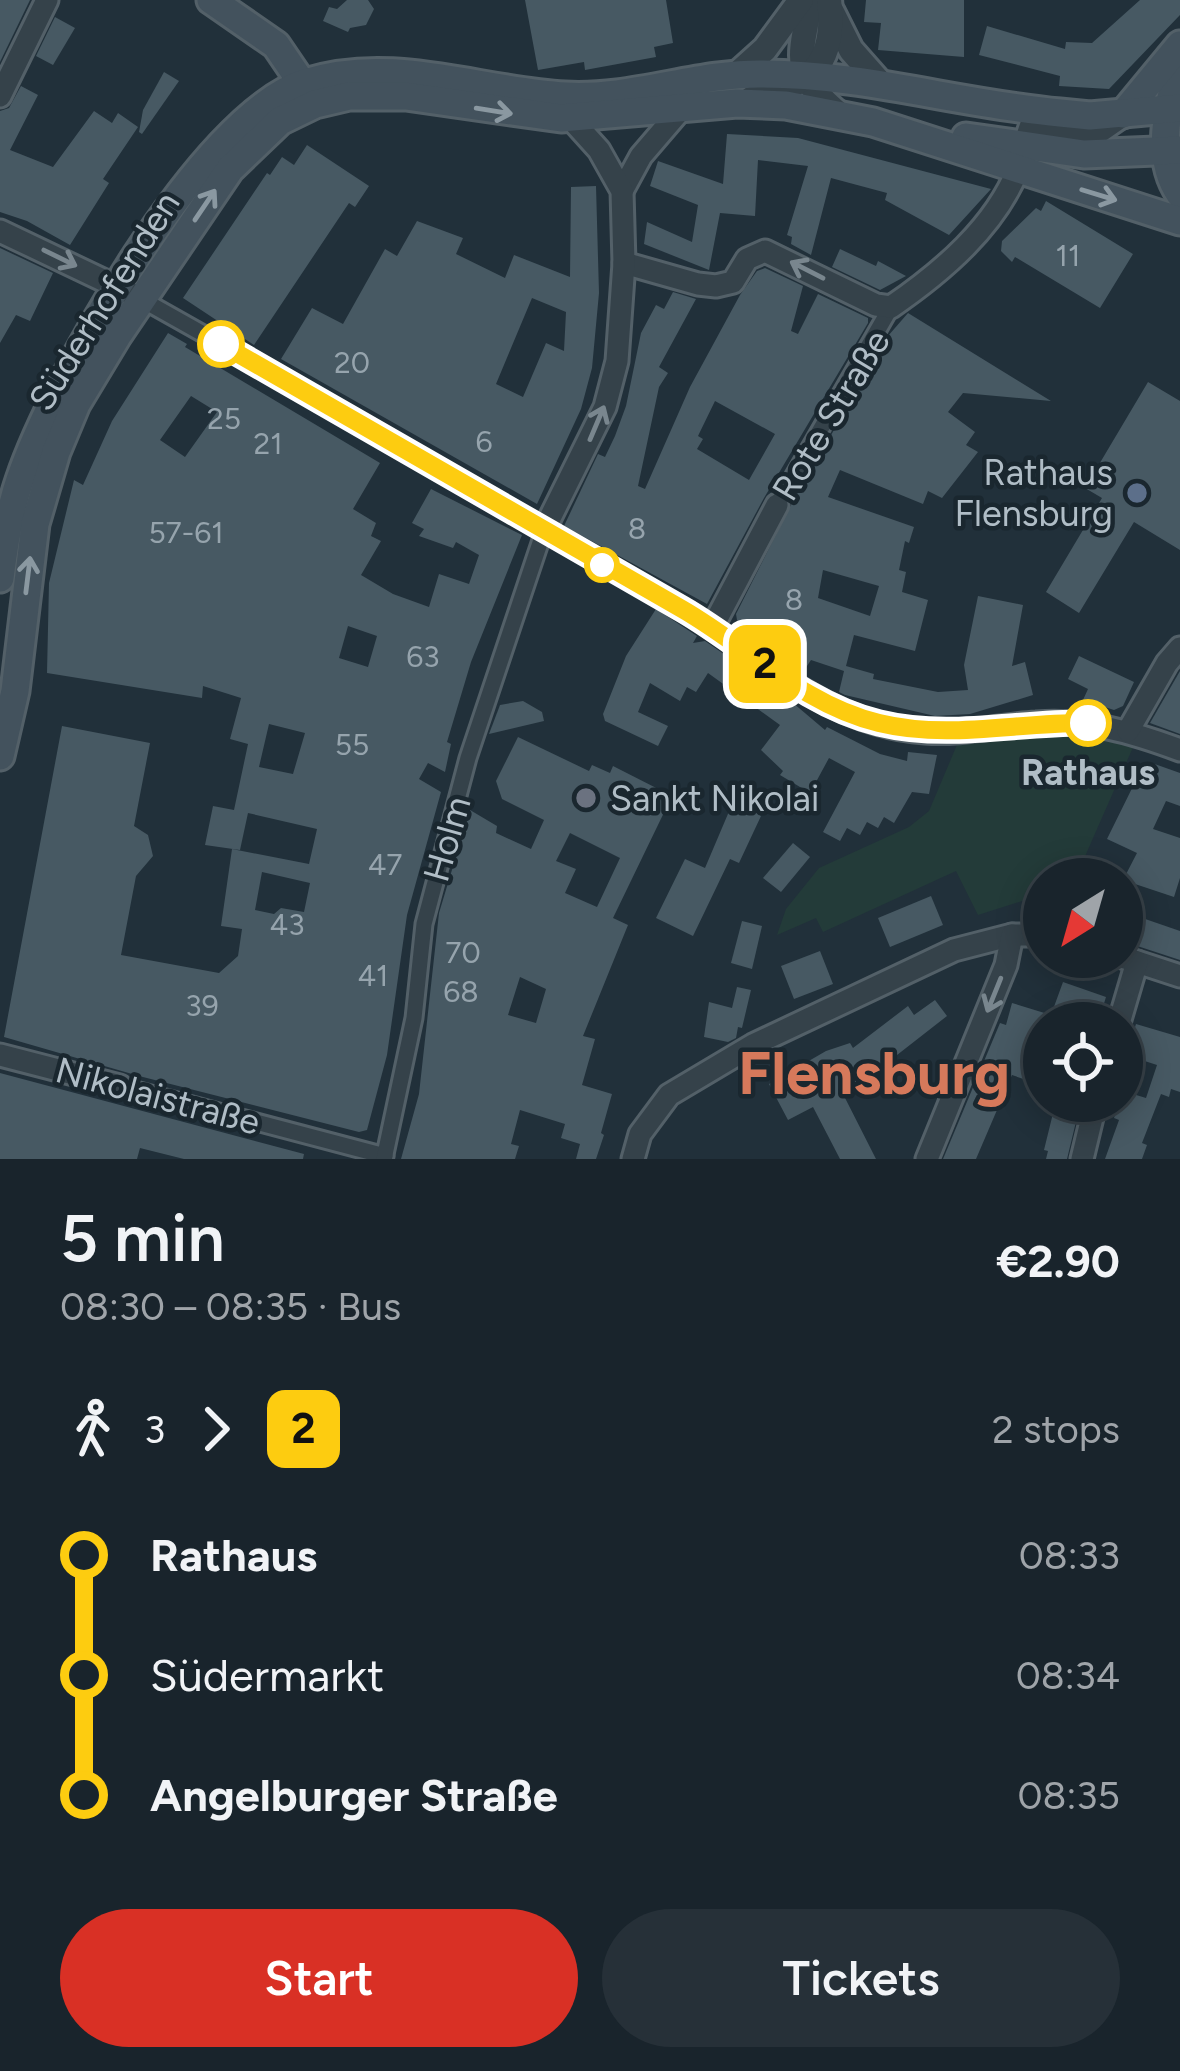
<!DOCTYPE html>
<html lang="en">
<head>
<meta charset="utf-8">
<style>
	body { margin:0; font-family:Figtree,sans-serif; background:#263038; color:#f1f3f6; height:100vh; display:flex; flex-direction:column; font-size:45px; white-space:nowrap }
	* { box-sizing:border-box; margin:0 }
	p { font-size:39px; color:#9fa4a9 }
	.icon { flex:none; width:66px; height:66px; fill:none; stroke:currentColor; stroke-width:2; stroke-linecap:round; stroke-linejoin:round }
	.map { position:relative; height:1159px; overflow:hidden }
	.details { display:flex; flex-direction:column; background:#19242c; flex:1 }
	.details>* { flex:none }
	.badge { padding:0 24px; border-radius:18px; font-size:42px; line-height:78px }
	.needle { width:78px; rotate:217deg }
	.buttons { position:absolute; left:1023px; top:858px; display:grid; gap:24px }
	.buttons a { display:grid; place-items:center; width:120px; height:120px; border-radius:50%; background:#19242c; box-shadow:0 6px 30px #0003,0 0 0 3px #374148; font-size:60px }
	.map>.badge { position:absolute; translate:-50% -50%; box-shadow:0 0 0 6px #fff }
	.legs { display:flex; align-items:center; gap:18px; height:132px; padding:0 60px; font-size:39px }
	.legs p { margin-inline-start:auto }
	.head { display:flex; align-items:center; justify-content:space-between; height:204px; padding:0 60px }
	h1 { font-size:66px; font-weight:600; line-height:90px }
	.primary-button { display:flex; gap:24px; margin-top:auto; padding:24px 60px }
	.primary-button a { flex:1; height:138px; border-radius:72px; background:#d93025; color:#fff; font-size:48px; font-weight:600; line-height:138px; text-align:center }
	.primary-button a+a { background:#263038; color:#f1f3f6 }
	ul { padding:0 60px; list-style:none }
	li { display:flex; align-items:center; gap:42px; height:120px; font-size:45px }
	li i { display:grid; place-items:center; width:18px; height:100%; margin:0 15px; background:currentColor }
	li i::after { content:''; width:30px; height:30px; margin:-15px; border:9px solid; border-radius:50%; background:#19242c }
	li p { margin-inline-start:auto }
	li:first-child i { background:linear-gradient(#0000 50%,currentColor 0) }
	li:last-child i { background:linear-gradient(currentColor 50%,#0000 0) }
	.map>svg:first-child { display:block }
	.green { fill:#233b39 }
	.building { fill:#475963; fill-rule:evenodd }
	.lines { fill:none; stroke-linecap:round; stroke-linejoin:round }
	.pedestrian-casing { stroke:#536068; stroke-width:21 }
	.minor-casing { stroke:#536068; stroke-width:27 }
	.tertiary-casing { stroke:#536068; stroke-width:30 }
	.secondary-casing { stroke:#536068; stroke-width:33 }
	.pedestrian { stroke:#35424a; stroke-width:15 }
	.minor { stroke:#35424a; stroke-width:21 }
	.tertiary { stroke:#35424a; stroke-width:24 }
	.secondary { stroke:#43525d; stroke-width:27 }
	.oneway { stroke:#8a98a1 }
	.oneway2 { stroke:#79868e }
	.line-1-casing { stroke:#fff; stroke-width:27 }
	.line-1 { stroke:#fdcc10; stroke-width:18 }
	.stop-1-dot { fill:#fff; stroke:#fdcc10; stroke-width:6 }
	.service-dot { fill:#5c6f8a; stroke:#1a272f; stroke-width:4.5 }
	.worship-dot { fill:#6b7280; stroke:#1a272f; stroke-width:4.5 }
	.labels { text-anchor:middle; dominant-baseline:central; stroke-width:9; stroke-linejoin:round; paint-order:stroke }
	.number-label { font-size:30px; fill:#96a4ad }
	.street-label { font-size:36px; fill:#b0bdc6; stroke:#1a272f }
	.poi-label { font-size:36px; fill:#b0bdc6; stroke:#1a272f; text-anchor:end }
	.stop-label { font-size:36px; font-weight:bold; fill:#b0bdc6; stroke:#1a272f }
	.town-label { font-size:60px; font-weight:bold; fill:#d6795b; stroke:#1a272f }
</style>
</head>
<body>
<div class="map">
<svg width="1180" height="1159" viewBox="0 0 1180 1159">
	<rect width="100%" height="100%" fill="#21303a"/>
	<polygon class="green" points="1044,733 1099,736 1134,745 1075,879 1044,879 1044,894 978,915 956,871 823,932 816,918 777,935 786,909 819,868 909,827 929,811 959,740"/>
	<g class="building">
		<polygon points="0,0 30,0 0,62"/>
		<polygon points="347,0 368,0 374,9 366,25 350,28 348,32 323,21 329,7 337,9"/>
		<polygon points="525,0 666,0 673,43 654,47 656,57 585,70 584,62 538,70"/>
		<polygon points="866,0 964,0 964,57 878,50 881,23 864,22"/>
		<polygon points="1140,0 1180,0 1180,15 1109,89 1059,86 1060,76 979,55 987,26 1065,49 1066,42 1092,43"/>
		<polygon points="55,17 75,28 53,65 36,56"/>
		<polygon points="164,72 179,81 142,134 139,132 143,110"/>
		<polygon points="21,86 38,95 10,150 53,167 94,111 112,123 118,113 138,127 103,179 109,183 70,245 27,221 0,212 0,111 9,108"/>
		<polygon points="727,134 798,138 991,189 949,235 885,200 887,193 831,178 811,255 791,244 792,237 787,235 808,166 758,160 755,216 720,213 709,270 644,244 647,222 692,242 698,205 650,186 658,161 723,184"/>
		<polygon points="307,145 369,186 355,207 349,203 254,345 183,298 267,173 270,175 282,157 294,165"/>
		<path d="M596,186L599,293L592,368L581,409L537,504L281,359L312,308L343,324L385,249L397,256L417,221L463,238L456,254L505,278L514,255L570,277L571,187ZM532,298L566,312L564,351L546,343L523,397L496,384Z"/>
		<polygon points="1046,201 1133,254 1100,308 1015,257 1012,262 1001,251 1002,241 1036,208 1041,211"/>
		<polygon points="0,248 53,273 30,321 16,315 0,343"/>
		<polygon points="840,249 876,266 878,261 906,276 880,290 832,267"/>
		<path d="M765,268L803,286L791,331L798,334L818,294L868,318V323L764,498L707,604L564,526L598,454L605,457L615,436L626,406L641,333L656,305L664,309L673,292L696,299L659,367L668,373L659,387L638,486L645,489L690,387L740,295L757,271ZM715,401L775,434L749,480L697,449L703,439L698,436Z"/>
		<path d="M908,313L1051,401L963,393L948,412L975,432L966,445L978,452L942,498L928,491L923,504L840,470L828,497L914,527L909,543L905,541L899,570L906,572L902,592L928,600L915,651L854,635L846,666L874,674L873,679L938,692L968,690L964,665L978,596L1023,605L1012,666L1025,662L1033,695L970,714L935,716L845,695L839,692L844,671L811,660L803,672L745,633L757,631L737,620L736,614L792,503L888,336ZM823,570L879,586L870,616L818,598Z"/>
		<path d="M168,333L187,344L185,347L380,463L353,509L376,523L371,536L381,541L361,575L393,594L429,607L439,574L469,584L479,555L456,542L453,548L419,536L424,529L412,523L431,489L522,535L471,662L447,742L451,744L445,772L428,763L419,779L441,792L407,915L387,1055L367,1130L359,1132L139,1076L4,1037L62,726L150,743L134,826L148,835L153,856L136,876L121,955L219,973L238,956L242,929L221,926L232,849L309,864L317,829L248,813L240,850L205,845L213,806L234,810L248,744L230,739L241,698L203,686L202,698L47,673L49,583L74,480L83,485L112,421ZM191,396L217,412L185,457L160,440ZM348,626L377,636L368,667L339,658ZM269,724L305,733L293,774L259,767ZM262,872L310,883L304,912L281,908L274,914L255,910Z"/>
		<polygon points="1148,382 1180,401 1180,550 1134,522 1079,613 1046,592 1102,498 1085,488"/>
		<polygon points="656,609 697,636 693,643 705,641 786,697 825,730 827,727 880,754 907,761 908,752 937,755 929,794 912,792 894,823 884,817 878,828 867,822 860,835 847,828 840,841 823,832 855,772 829,758 810,793 780,775 783,771 761,750 780,725 708,673 696,692 687,687 680,701 650,683 638,712 668,726 658,746 605,721 603,714 626,656"/>
		<polygon points="1079,656 1134,682 1123,706 1114,710 1083,700 1088,689 1068,679"/>
		<polygon points="1180,671 1180,734 1150,723"/>
		<polygon points="523,701 542,712 544,721 489,734 500,705"/>
		<path d="M518,737L589,771L592,765L610,773L613,766L672,796L613,918L628,925L583,1036L595,1039L582,1085L612,1094L601,1133L604,1135L596,1159H576L580,1144L561,1138L565,1124L520,1110L511,1144L519,1146L515,1159H401L419,1094L439,913L470,810L497,826L496,833L531,849L544,820L502,799L496,781ZM570,833L620,858L597,907L565,893L576,869L556,861ZM520,977L546,989L536,1023L508,1015Z"/>
		<polygon points="1149,762 1180,773 1180,806 1166,801 1153,829 1180,838 1180,878 1174,897 1123,880 1137,853 1107,839 1143,766"/>
		<polygon points="736,795 761,816 739,863 730,859 693,936 656,918 685,859 705,868"/>
		<polygon points="793,843 810,857 781,892 763,878"/>
		<polygon points="931,896 943,925 890,947 878,918"/>
		<polygon points="1122,911 1180,931 1180,960 1122,941"/>
		<polygon points="742,921 762,926 752,969 731,963"/>
		<polygon points="820,951 833,984 794,999 781,966"/>
		<polygon points="1063,982 1106,997 1098,1023 1034,1023 1024,1061 1044,1069 1038,1084 1012,1075 976,1159 943,1159 1000,1023 1006,1025 1012,1003 1051,1015"/>
		<polygon points="737,987 751,990 742,1028 738,1027 736,1038 728,1042 704,1037 709,1002 732,1008"/>
		<polygon points="935,1000 947,1016 865,1080 842,1092 876,1159 840,1159 813,1107 788,1120 769,1084 826,1051 850,1043 853,1048 908,1006 914,1015"/>
		<polygon points="1136,1024 1180,1037 1180,1092 1171,1089 1169,1097 1161,1094 1142,1143 1147,1145 1142,1159 1105,1159 1119,1120 1114,1118 1123,1091 1146,1098 1157,1065 1126,1055"/>
		<polygon points="0,1073 304,1154 303,1159 184,1159 140,1148 137,1159 0,1159"/>
		<polygon points="1056,1101 1081,1101 1067,1159 1046,1159 1048,1151 1044,1150"/>
	</g>
	<g class="lines">
		<g class="pedestrian-casing">
			<g id="pedestrian">
				<polyline points="141,299 445,470 712,628"/>
				<polyline points="777,505 891,307"/>
				<polyline points="120,1086 385,1156"/>
				<polyline points="384,1159 414,1018 424,924 468,758 545,528"/>
			</g>
		</g>
		<g class="minor-casing">
			<g id="minor">
				<polyline points="0,96 47,0"/>
				<polyline points="622,191 641,156 683,107"/>
				<polyline points="0,231 130,293"/>
				<path d="M624,263L698,284L716,286L733,282L747,259L765,251L876,305L891,307C942,272 995,227 1018,169"/>
				<path d="M777,505L712,628C777,673 842,727 925,732C962,735 999,725 1036,723C1087,719 1132,732 1180,750"/>
				<polyline points="545,528 605,407 617,361 624,263 622,191 599,150 562,109"/>
				<polyline points="1128,731 1167,663 1180,648"/>
				<polyline points="1122,957 1180,976"/>
				<polyline points="1119,1023 1137,962"/>
				<polyline points="0,1055 120,1086"/>
				<polyline points="633,1159 640,1134 669,1095 753,1045 954,950 1012,935 1044,935"/>
				<polyline points="927,1159 1006,965 1012,935"/>
				<polyline points="1082,1159 1096,1101"/>
			</g>
		</g>
		<g class="tertiary-casing">
			<g id="tertiary">
				<path d="M811,0C799,61 791,74 841,116"/>
				<polyline points="832,12 851,50 881,84"/>
				<polyline points="735,76 765,49 801,0"/>
				<path d="M751,99C810,85 837,65 829,0"/>
				<polyline points="1020,161 1032,126 1100,130 1123,114"/>
			</g>
		</g>
		<g class="secondary-casing">
			<g id="secondary">
				<polyline points="211,0 276,45 310,95"/>
				<path d="M1180,68C1166,106 1156,159 1180,194"/>
				<polyline points="1123,114 1180,45"/>
				<polyline points="966,137 1084,154 1180,150"/>
				<path d="M0,578C4,545 9,512 20,480C54,379 202,115 305,83C393,55 477,91 565,96C632,100 697,73 763,74C864,74 960,104 1060,113L1090,116L1180,108"/>
				<polyline points="0,756 15,691 35,524 56,452 76,404 117,336 230,169 280,121 315,104 349,96 406,96 561,118 737,103 786,105 873,122 1180,221"/>
			</g>
		</g>
		<use href="#pedestrian" class="pedestrian"/>
		<use href="#minor" class="minor"/>
		<use href="#tertiary" class="tertiary"/>
		<use href="#secondary" class="secondary"/>
	</g>
	<defs><path id="oneway-shaft" d="M-6 0H5M1.5-3L5.5 0L1.5 3" fill="none" stroke-width="1.6" stroke-linecap="round" stroke-linejoin="round" transform="scale(3)"/></defs>
	<g class="oneway">
		<use href="#oneway-shaft" transform="translate(494 111) rotate(9)"/>
		<use href="#oneway-shaft" transform="translate(1099 195) rotate(17)"/>
		<use href="#oneway-shaft" transform="translate(205 205) rotate(-56)"/>
		<use href="#oneway-shaft" transform="translate(28 575) rotate(-83)"/>
	</g>
	<g class="oneway2">
		<use href="#oneway-shaft" transform="translate(60 258) rotate(26)"/>
		<use href="#oneway-shaft" transform="translate(807 270) rotate(-153)"/>
		<use href="#oneway-shaft" transform="translate(597 423) rotate(-67)"/>
		<use href="#oneway-shaft" transform="translate(994 995) rotate(112)"/>
	</g>
	<g class="lines">
		<g class="line-1-casing">
			<path id="line-1" d="M221,344C375,432 529,520 682,609C748,647 803,705 879,723C949,740 1017,722 1088,723"/>
		</g>
		<use href="#line-1" class="line-1"/>
	</g>
	<g class="stop-1-dot">
		<circle cx="221" cy="344" r="21"/>
		<circle cx="602" cy="565" r="15"/>
		<circle cx="1088" cy="723" r="21"/>
	</g>
	<circle class="service-dot" cx="1137" cy="493" r="12"/>
	<circle class="worship-dot" cx="586" cy="798" r="12"/>
	<g class="labels">
		<g class="number-label">
			<text x="1068" y="255">11</text>
			<text x="352" y="362">20</text>
			<text x="224" y="418">25</text>
			<text x="484" y="441">6</text>
			<text x="268" y="443">21</text>
			<text x="637" y="528">8</text>
			<text x="186" y="532">57-61</text>
			<text x="794" y="599">8</text>
			<text x="423" y="656">63</text>
			<text x="352" y="744">55</text>
			<text x="385" y="864">47</text>
			<text x="287" y="924">43</text>
			<text x="463" y="952">70</text>
			<text x="373" y="975">41</text>
			<text x="461" y="991">68</text>
			<text x="202" y="1005">39</text>
		</g>
		<g class="street-label">
			<text transform="translate(104 301) rotate(-58)">Süderhofenden</text>
			<text transform="translate(831 415) rotate(-59)">Rote Straße</text>
			<text transform="translate(447 839) rotate(-74)">Holm</text>
			<text transform="translate(158 1096) rotate(15)">Nikolaistraße</text>
		</g>
		<g class="poi-label">
			<text x="1113" y="472">Rathaus<tspan x="1113" dy="41">Flensburg</tspan></text>
			<text x="610" y="798" text-anchor="start">Sankt Nikolai</text>
		</g>
		<g class="stop-label">
			<text x="1088" y="772">Rathaus</text>
		</g>
		<g class="town-label">
			<text x="874" y="1073">Flensburg</text>
		</g>
	</g>
</svg>
<div class="buttons">
<a><svg class="needle" viewBox="-14 -14 28 28"><path d="M0-13l5 13h-10z" fill="#e53935"/><path d="M0 13l5-13h-10z" fill="#9fa4a9"/></svg></a>
<a><svg class="icon" aria-label="locate" viewBox="0 0 24 24"><circle cx="12" cy="12" r="6"/><path d="M12 2v4M12 18v4M2 12h4M18 12h4"/></svg></a>
</div>
<b class="badge" style="left:765px;top:664px;background:#fdcc10;color:#111">2</b>
</div>
<section class="details">
<div class="head"><div><h1>5 min</h1><p>08:30 – 08:35 · Bus</p></div><b>€2.90</b></div>
<div class="legs"><svg class="icon" aria-label="walk" viewBox="0 0 24 24"><circle cx="13" cy="4" r="2"/><path d="M13 8l-2 6 4 7M11 14l-3 7M7 12l3-4h3l4 4"/></svg>3<svg class="icon" aria-label="forward" viewBox="0 0 24 24"><path d="M9 5l7 7-7 7"/></svg><b class="badge" style="background:#fdcc10;color:#111">2</b><p>2 stops</p></div>
<ul>
<li><i style="color:#fdcc10"></i><b>Rathaus</b><p>08:33</p></li>
<li><i style="color:#fdcc10"></i><span>Südermarkt</span><p>08:34</p></li>
<li><i style="color:#fdcc10"></i><b>Angelburger Straße</b><p>08:35</p></li>
</ul>
<div class="primary-button"><a>Start</a><a>Tickets</a></div>
</section>
</body>
</html>
